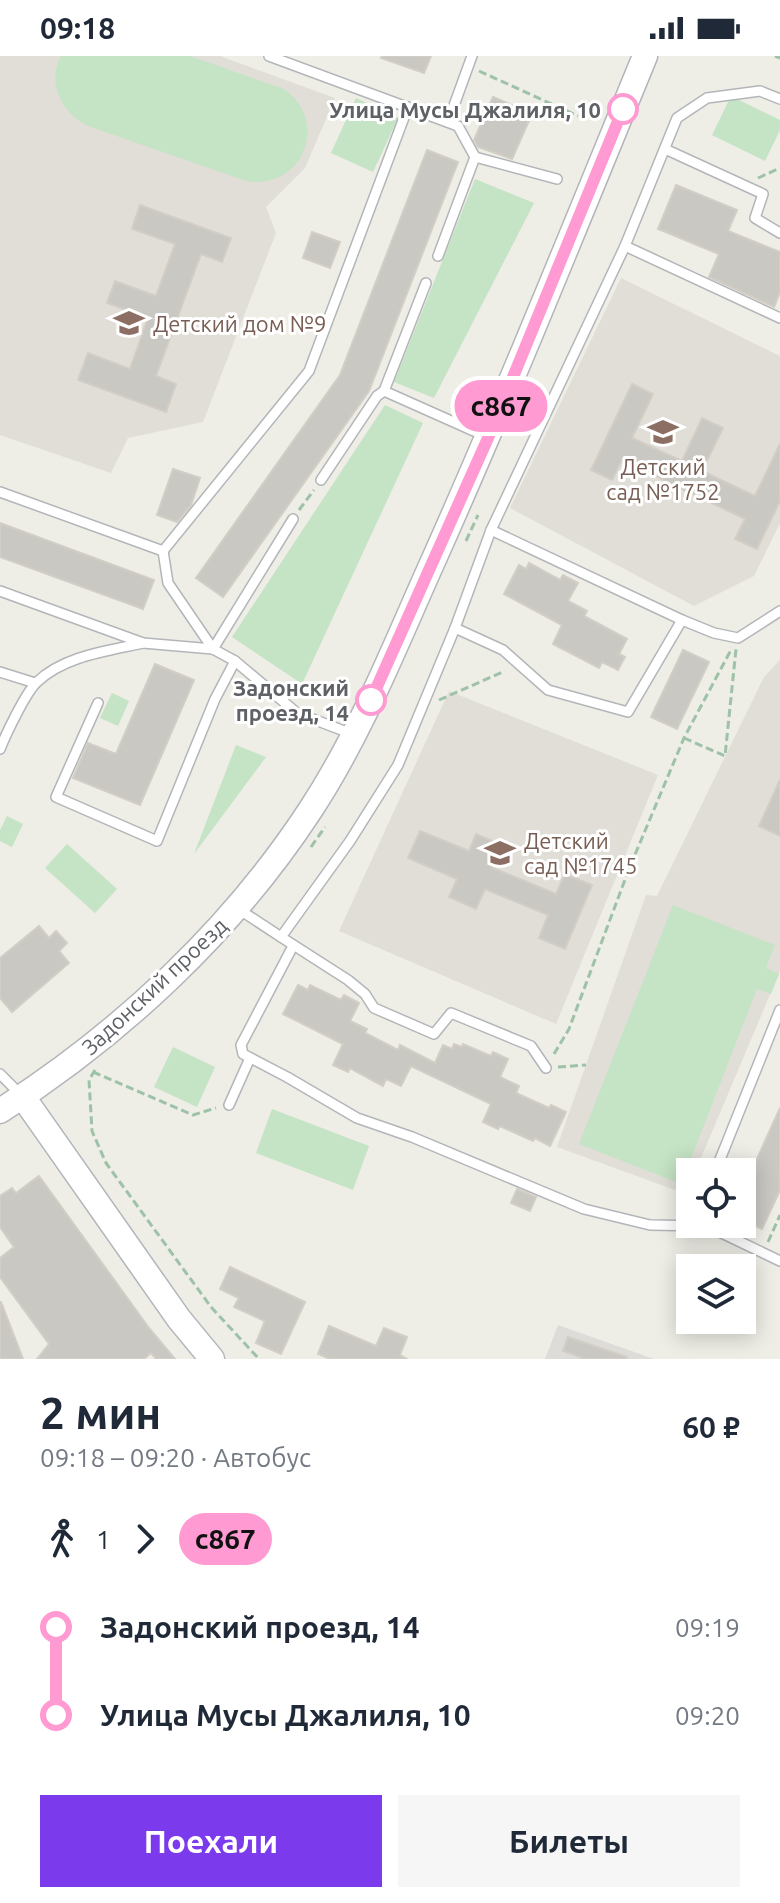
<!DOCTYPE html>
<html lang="ru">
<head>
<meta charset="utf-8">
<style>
	body { margin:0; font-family:Ubuntu,sans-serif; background:#f6f6f7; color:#1f2937; height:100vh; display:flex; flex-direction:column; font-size:30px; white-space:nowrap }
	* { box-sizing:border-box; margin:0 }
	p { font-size:26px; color:#747a83 }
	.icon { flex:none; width:44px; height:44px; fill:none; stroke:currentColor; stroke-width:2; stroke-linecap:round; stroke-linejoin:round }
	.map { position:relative; height:1303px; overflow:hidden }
	.sheet { display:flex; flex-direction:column; background:#fff; flex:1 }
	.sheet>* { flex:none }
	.badge { padding:0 16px; border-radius:26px; font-size:28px; line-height:52px }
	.buttons { position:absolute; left:676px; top:1102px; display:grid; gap:16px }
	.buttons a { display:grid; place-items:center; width:80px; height:80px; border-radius:0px; background:#fff; box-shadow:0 4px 20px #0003; font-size:40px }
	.map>.badge { position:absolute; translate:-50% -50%; box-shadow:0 0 0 4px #fff }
	.legs { display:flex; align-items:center; gap:12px; height:88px; padding:0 40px; font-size:26px }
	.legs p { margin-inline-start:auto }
	.overview { display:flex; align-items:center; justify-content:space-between; height:136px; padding:0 40px }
	h1 { font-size:44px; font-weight:700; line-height:60px }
	.button { display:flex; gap:16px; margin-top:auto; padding:16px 40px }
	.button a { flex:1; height:92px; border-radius:0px; background:#7c3aed; color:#fff; font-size:32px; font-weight:700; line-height:92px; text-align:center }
	.button a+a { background:#f6f6f7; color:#1f2937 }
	ul { padding:0 40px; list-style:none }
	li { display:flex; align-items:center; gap:28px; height:88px; font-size:30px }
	li i { display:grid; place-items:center; width:12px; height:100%; margin:0 10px; background:currentColor }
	li i::after { content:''; width:20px; height:20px; margin:-10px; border:6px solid; border-radius:50%; background:#fff }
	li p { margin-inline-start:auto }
	li:first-child i { background:linear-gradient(#0000 50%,currentColor 0) }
	li:last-child i { background:linear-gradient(currentColor 50%,#0000 0) }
	.status { display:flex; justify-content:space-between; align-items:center; height:56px; padding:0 40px; background:#fff; direction:ltr }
	.status svg { height:22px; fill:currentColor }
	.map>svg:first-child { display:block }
	.industrial { fill:#dddcd8 }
	.education { fill:#e1ded8 }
	.green { fill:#c5e3c5 }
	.building { fill:#cac8c3; stroke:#d3cec5; stroke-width:2 }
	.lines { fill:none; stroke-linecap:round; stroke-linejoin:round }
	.lane-casing { stroke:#b3b6b9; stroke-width:12 }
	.secondary-casing { stroke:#b2b5b9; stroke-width:27 }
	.path { stroke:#9ec2a8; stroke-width:3; stroke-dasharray:8 4; stroke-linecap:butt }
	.lane { stroke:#fff; stroke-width:9 }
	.secondary { stroke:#fff; stroke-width:24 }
	.line-1-casing { stroke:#fff; stroke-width:18 }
	.line-1 { stroke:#ff9ad2; stroke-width:12 }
	.stop-1-dot { fill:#fff; stroke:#ff9ad2; stroke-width:4 }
	.labels { text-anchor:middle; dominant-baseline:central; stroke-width:6; stroke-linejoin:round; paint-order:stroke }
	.stop-label { font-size:22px; font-weight:bold; fill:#5e6165; stroke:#fff; text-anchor:end }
	.education-label { font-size:22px; fill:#785e54; stroke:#fff; text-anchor:start }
	.street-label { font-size:22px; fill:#5e6165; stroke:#fff }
</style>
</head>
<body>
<div class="status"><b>09:18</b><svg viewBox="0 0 49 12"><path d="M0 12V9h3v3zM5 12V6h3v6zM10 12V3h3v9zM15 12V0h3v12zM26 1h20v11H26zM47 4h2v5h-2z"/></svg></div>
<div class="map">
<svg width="780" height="1303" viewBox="0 0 780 1303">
	<rect width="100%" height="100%" fill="#eeede6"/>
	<polygon class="industrial" points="558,1269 654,1303 545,1303"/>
	<g class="education">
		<polygon points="0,0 220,0 335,42 305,112 266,151 276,177 203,366 128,382 111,417 0,379"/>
		<polygon points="621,222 780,300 780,467 754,520 694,550 510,452"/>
		<polygon points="780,604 780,915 695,1116 690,1116 690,1129 686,1138 557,1091 646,839 657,840 764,621"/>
		<polygon points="449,635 658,719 556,968 339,875"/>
	</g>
	<g class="green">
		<path d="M61,0H190L284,33C331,66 302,135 246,125L88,70C62,57 46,28 61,0Z"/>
		<polygon points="731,40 780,64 780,74 765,105 712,79"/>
		<polygon points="356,42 398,62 373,116 331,97"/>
		<polygon points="475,123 534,147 434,342 394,326"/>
		<polygon points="385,349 423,367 302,628 232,581"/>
		<polygon points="112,637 129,645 118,670 100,662"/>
		<polygon points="236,689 266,701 194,798"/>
		<polygon points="7,760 23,768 12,791 0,785 0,774"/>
		<polygon points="67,788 117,833 95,857 45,812"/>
		<polygon points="673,849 775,889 766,912 779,918 771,938 757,933 681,1128 579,1088"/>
		<polygon points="173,991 215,1011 197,1051 154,1031"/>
		<polygon points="272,1053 369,1090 353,1134 256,1097"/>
	</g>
	<g class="building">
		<polygon points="382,0 431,0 424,17 381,2"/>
		<polygon points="493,41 532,58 512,103 478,91 474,84"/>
		<polygon points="427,94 458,106 369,335 223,541 196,522 340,319"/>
		<polygon points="676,129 737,154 728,175 780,196 780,236 774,251 709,221 719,198 658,173"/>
		<polygon points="140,149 231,182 222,206 201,198 156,320 176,328 166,356 78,324 88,297 130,313 148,262 107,247 115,225 156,240 175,188 132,173"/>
		<polygon points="312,176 340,186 330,212 303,202"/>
		<polygon points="632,328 653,338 632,382 682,405 702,362 723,372 702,415 755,440 780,388 780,445 757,493 735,483 745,463 622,404 612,424 591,414"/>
		<polygon points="173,413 200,422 191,449 177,466 157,459"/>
		<polygon points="0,467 154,524 143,553 0,501"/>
		<polygon points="529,507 560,524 563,519 578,527 568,545 587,555 584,560 627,583 619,598 625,601 618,614 602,606 599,612 553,588 562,569 504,538 519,509 526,513"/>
		<polygon points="683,594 709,606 677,673 651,661"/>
		<polygon points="155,608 194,624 140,749 73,722 88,687 116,698"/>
		<polygon points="780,724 780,780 759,770"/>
		<polygon points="420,775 469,795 476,778 502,789 493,812 556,838 565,818 592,829 565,893 539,882 548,859 485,833 476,853 449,841 457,823 408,802"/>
		<polygon points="39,870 49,882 56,875 67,887 59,895 69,907 12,956 0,942 0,902"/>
		<polygon points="298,929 308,934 310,929 341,944 344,939 359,947 350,965 367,973 365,977 398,994 400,989 435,1007 443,989 452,993 454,988 462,991 463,988 491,1000 493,996 508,1003 500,1021 519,1030 516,1037 549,1052 551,1049 566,1056 550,1090 535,1082 533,1085 500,1070 498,1073 483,1066 491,1048 411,1010 401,1030 386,1023 383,1030 350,1012 348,1016 333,1009 343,988 283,958"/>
		<polygon points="780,1052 780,1134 762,1173 742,1164 742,1136"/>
		<polygon points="39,1120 149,1272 175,1303 156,1303 151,1297 144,1303 37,1303 49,1288 0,1221 0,1202 14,1191 0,1171 0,1140 12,1132 16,1137"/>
		<polygon points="517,1133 536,1141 530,1155 511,1147"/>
		<polygon points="230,1211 305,1246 281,1298 256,1287 265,1265 234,1251 239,1242 220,1233"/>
		<polygon points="0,1246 1,1246 23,1303 0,1303"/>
		<polygon points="329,1270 376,1290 384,1272 407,1281 400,1299 407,1303 330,1303 318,1298"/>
		<polygon points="568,1281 627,1301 626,1303 585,1303 563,1295"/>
	</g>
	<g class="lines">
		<g class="lane-casing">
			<g id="lane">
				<polyline points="269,0 458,70 475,101"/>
				<polyline points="448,66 472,0"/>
				<polyline points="665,93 763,138 755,162 780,177"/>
				<polyline points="625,190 780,262"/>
				<polyline points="438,200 475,101 557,123"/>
				<polyline points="426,227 384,335 485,380"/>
				<polyline points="321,424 377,340 384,335"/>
				<polyline points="0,436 163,495 168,527 213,593"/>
				<polyline points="293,463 213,593 235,605 297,657 352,678"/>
				<polyline points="491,474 682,564"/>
				<polyline points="163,495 309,315 408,51"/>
				<polyline points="0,535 143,587 213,593"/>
				<polyline points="455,572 491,474 625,190 677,62 707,42 760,35 780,43"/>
				<polyline points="0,616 35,627"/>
				<polyline points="98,647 56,741 157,785 215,643 235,605"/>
				<path d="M0,693C6,678 26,636 37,626C64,600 107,595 143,587"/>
				<polyline points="237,852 281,881"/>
				<polyline points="293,890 241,989 243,998 287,1021 357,1062 412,1081 584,1153 650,1169 707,1170 780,1205"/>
				<polyline points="546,1012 531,990 451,957 434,978 374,952 365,938 348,924 281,881 350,785 398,709 455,572 503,594 548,634 628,656 682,564 714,577 738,582 780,555"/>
				<polyline points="0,1018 20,1038"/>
				<polyline points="229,1049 250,1002"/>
				<polyline points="715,1116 780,954"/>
			</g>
		</g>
		<g class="secondary-casing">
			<g id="secondary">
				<polyline points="23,1041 179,1263 212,1303"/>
				<path d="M0,1055C122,977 232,874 311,753C362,675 396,587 434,503C508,337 576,168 645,0"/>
			</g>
		</g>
		<g class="path">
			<polyline points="775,0 780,2"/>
			<polyline points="479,15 578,60"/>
			<polyline points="758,122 780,112"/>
			<polyline points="299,454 314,434"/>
			<polyline points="466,485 478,459"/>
			<polyline points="439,644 505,615"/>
			<polyline points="684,682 725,700 736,593"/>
			<polyline points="311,791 325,771"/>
			<polyline points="554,998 569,973 629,813 684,682 732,592"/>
			<polyline points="558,1011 586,1009"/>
			<polyline points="95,1014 89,1024 92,1075 106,1107 211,1251 259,1303"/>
			<polyline points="93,1016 193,1059 216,1052"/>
			<polyline points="768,1186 780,1159"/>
		</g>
		<use href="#lane" class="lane"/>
		<use href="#secondary" class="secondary"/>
	</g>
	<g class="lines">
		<g class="line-1-casing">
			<polyline id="line-1" points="371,644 488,382 623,53"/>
		</g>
		<use href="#line-1" class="line-1"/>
	</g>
	<defs>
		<g id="school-bare" transform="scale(2.4)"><path d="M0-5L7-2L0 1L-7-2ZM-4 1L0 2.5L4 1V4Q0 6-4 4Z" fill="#8d6e63" stroke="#fff" stroke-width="2.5" paint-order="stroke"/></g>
	</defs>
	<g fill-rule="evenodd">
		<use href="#school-bare" x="129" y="267"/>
		<use href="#school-bare" x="663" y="376"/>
		<use href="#school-bare" x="500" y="797"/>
	</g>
	<g class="stop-1-dot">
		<circle cx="623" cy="53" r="14"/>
		<circle cx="371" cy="644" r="14"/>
	</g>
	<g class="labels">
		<g class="stop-label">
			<text x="601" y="53">Улица Мусы Джалиля, 10</text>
			<text x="349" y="631">Задонский<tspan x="349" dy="25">проезд, 14</tspan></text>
		</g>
		<g class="education-label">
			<text x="153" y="267">Детский дом №9</text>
			<text x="663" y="410" text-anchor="middle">Детский<tspan x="663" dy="25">сад №1752</tspan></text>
			<text x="524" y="784">Детский<tspan x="524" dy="25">сад №1745</tspan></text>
		</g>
		<g class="street-label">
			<text transform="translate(154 930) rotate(-43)">Задонский проезд</text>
		</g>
	</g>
</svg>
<div class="buttons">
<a><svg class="icon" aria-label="locate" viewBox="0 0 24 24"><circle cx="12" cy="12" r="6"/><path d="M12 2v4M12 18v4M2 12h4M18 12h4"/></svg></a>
<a><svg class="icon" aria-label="layers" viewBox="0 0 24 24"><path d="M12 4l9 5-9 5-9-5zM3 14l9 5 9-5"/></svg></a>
</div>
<b class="badge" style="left:501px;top:350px;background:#ff9ad2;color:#111">с867</b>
</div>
<section class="sheet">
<div class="overview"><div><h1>2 мин</h1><p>09:18 – 09:20 · Автобус</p></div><b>60 ₽</b></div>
<div class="legs"><svg class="icon" aria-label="walk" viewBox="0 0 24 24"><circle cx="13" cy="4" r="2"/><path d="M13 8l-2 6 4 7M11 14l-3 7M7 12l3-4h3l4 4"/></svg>1<svg class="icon" aria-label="forward" viewBox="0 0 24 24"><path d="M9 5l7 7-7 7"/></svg><b class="badge" style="background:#ff9ad2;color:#111">с867</b></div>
<ul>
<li><i style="color:#ff9ad2"></i><b>Задонский проезд, 14</b><p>09:19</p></li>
<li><i style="color:#ff9ad2"></i><b>Улица Мусы Джалиля, 10</b><p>09:20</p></li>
</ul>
<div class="button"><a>Поехали</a><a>Билеты</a></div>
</section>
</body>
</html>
